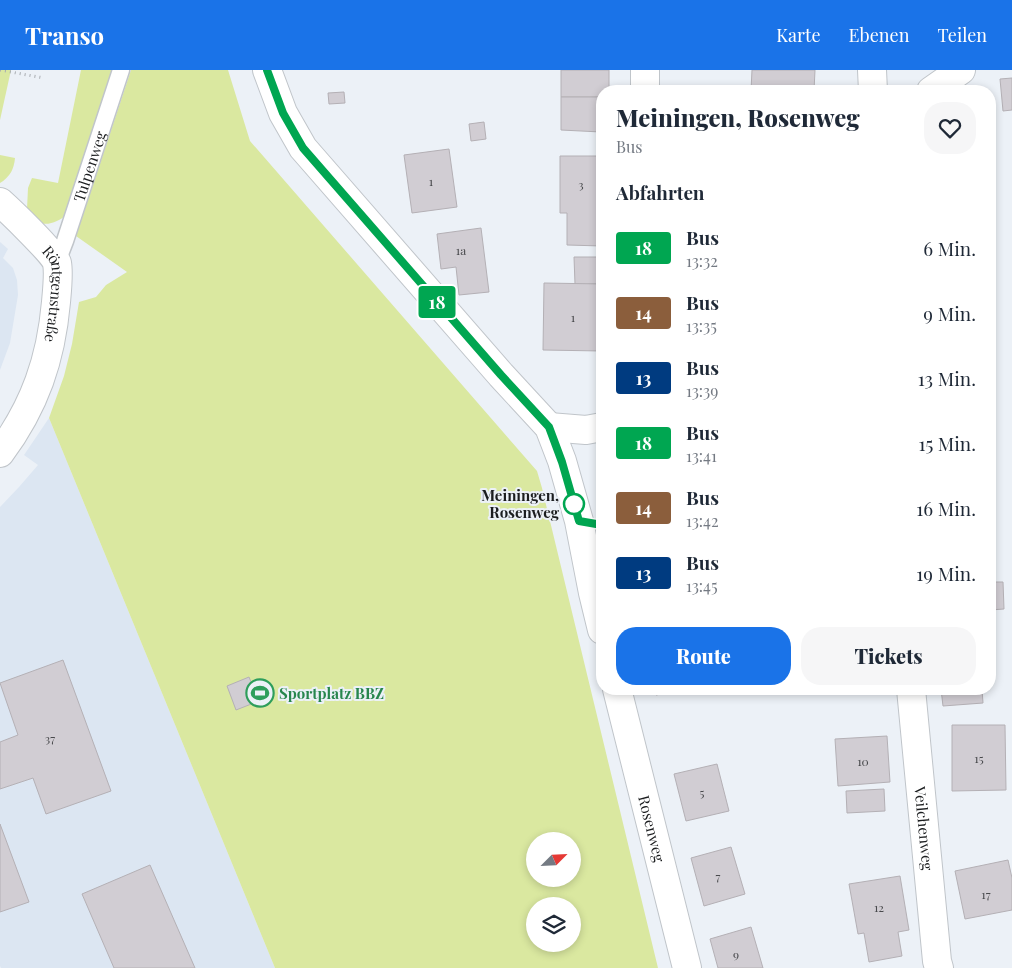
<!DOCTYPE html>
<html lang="de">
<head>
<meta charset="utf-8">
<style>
	body { margin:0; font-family:"Playfair Display",serif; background:#f6f6f7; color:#1f2937; height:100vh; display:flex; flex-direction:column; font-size:19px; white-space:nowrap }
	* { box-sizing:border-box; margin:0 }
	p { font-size:16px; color:#747a83 }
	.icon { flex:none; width:28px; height:28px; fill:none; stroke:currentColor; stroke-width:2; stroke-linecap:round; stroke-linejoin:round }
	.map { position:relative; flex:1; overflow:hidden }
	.sheet { position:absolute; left:596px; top:15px; width:400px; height:610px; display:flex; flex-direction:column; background:#fff; border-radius:20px; box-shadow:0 2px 8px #0003 }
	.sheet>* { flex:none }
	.badge { padding:0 10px; border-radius:4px; font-size:18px; line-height:32px }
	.needle { width:32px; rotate:66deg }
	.tools { position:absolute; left:526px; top:762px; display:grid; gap:10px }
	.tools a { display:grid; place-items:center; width:55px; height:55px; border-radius:50%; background:#fff; box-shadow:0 2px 8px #0003; font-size:25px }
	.map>.badge { position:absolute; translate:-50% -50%; box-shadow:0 0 0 2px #fff }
	h2 { padding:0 20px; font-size:19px; line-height:45px }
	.round { display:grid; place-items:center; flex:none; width:52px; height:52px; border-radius:20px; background:#f6f6f7 }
	.headline { display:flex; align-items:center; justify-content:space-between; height:85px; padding:0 20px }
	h1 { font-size:24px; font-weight:800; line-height:38px }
	.cta { display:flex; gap:10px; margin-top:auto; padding:10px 20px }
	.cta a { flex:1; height:58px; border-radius:20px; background:#1a73e8; color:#fff; font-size:20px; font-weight:800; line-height:58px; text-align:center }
	.cta a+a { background:#f6f6f7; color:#1f2937 }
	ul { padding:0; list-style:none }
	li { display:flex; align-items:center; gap:15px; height:65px; padding:0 20px }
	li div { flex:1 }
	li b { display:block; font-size:19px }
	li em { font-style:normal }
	li .badge { min-width:55px; font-weight:700; text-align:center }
	header { display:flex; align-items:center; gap:30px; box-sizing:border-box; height:70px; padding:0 25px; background:#1a73e8; color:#fff }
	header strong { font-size:24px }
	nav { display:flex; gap:28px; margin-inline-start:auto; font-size:18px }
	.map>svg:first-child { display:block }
	.built { fill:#dce6f2 }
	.green { fill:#dae8a0; fill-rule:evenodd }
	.building { fill:#d1cdd3; stroke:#b4b0b5 }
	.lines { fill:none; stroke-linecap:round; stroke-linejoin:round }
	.service-casing { stroke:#c0c5ca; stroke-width:19 }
	.minor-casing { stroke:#c0c5ca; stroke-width:30 }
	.path { stroke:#a8acb1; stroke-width:3; stroke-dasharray:1 4; stroke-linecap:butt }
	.service { stroke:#fff; stroke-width:16 }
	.minor { stroke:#fff; stroke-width:28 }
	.line-casing { stroke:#fff; stroke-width:11 }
	.line { stroke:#00a651; stroke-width:8 }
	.stop-dot { fill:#fff; stroke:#00a651; stroke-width:2.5 }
	.labels { text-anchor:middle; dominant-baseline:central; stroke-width:4; stroke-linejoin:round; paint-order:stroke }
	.number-label { font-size:12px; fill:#48494c }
	.street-label { font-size:15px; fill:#1b1d1f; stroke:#ecf1f7 }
	.stop-label { font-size:15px; font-weight:bold; fill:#1b1d1f; stroke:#ecf1f7; text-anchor:end }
	.leisure-label { font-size:15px; font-weight:bold; fill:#27864d; stroke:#ecf1f7; text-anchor:start }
</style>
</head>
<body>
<header>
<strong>Transo</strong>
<nav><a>Karte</a><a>Ebenen</a><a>Teilen</a></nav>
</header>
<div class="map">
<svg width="1012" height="898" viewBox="0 0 1012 898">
	<rect width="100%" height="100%" fill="#ecf1f7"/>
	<g class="built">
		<polygon points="0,172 8,179 3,188 13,198 17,210 18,225 10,273 0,300"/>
		<polygon points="49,348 275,898 1,898 0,896 0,437 19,417 38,395 24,385"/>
	</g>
	<g class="green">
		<polygon points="0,0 11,0 0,50"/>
		<path d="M81,0H114L66,145C60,151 46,157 39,152C34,149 31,143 27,139L28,118L32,108L58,113Z"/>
		<path d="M131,0H228L250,71L537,401L542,418L658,898H275L49,348L64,306L72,274L79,232L96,227L106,215L127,202L76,166ZM535,771H572V809H535ZM535,836H572V874H535Z"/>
		<path d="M0,85L15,88C14,99 10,107 0,113Z"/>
	</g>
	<g class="building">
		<polygon points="561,0 609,0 609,21 602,21 602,27 561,27"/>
		<polygon points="752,0 815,0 814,21 751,21"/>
		<polygon points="1012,8 1012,40 1003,41 1000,9"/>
		<polygon points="344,22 345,33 329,34 328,23"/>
		<polygon points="561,27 602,27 601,62 561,60"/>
		<polygon points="484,52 486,69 471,71 469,54"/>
		<polygon points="449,79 457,137 412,143 404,85"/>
		<polygon points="560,86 602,86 602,176 567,175 567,143 560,143"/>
		<polygon points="481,158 489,222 459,225 456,197 441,199 437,164"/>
		<polygon points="574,187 602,187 602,214 575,214"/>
		<polygon points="544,213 602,214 602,281 543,280"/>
		<polygon points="990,512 1003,512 1004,539 990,540"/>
		<polygon points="63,590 111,721 46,744 33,708 0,719 0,672 18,665 0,613"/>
		<polygon points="249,607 259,631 236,640 227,616"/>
		<polygon points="655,619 684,619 656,625"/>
		<polygon points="941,619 982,619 983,633 943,636"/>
		<polygon points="952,655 1005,655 1006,720 952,721"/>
		<polygon points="887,666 890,712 838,716 835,669"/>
		<polygon points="717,694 729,741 686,751 674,704"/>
		<polygon points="884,719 885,741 847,743 846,721"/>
		<polygon points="0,754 29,832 0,842"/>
		<polygon points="731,777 745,824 704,836 691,788"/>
		<polygon points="1008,790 1012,808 1012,840 965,849 955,801"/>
		<polygon points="150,795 195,898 114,898 82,824"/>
		<polygon points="900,806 909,860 898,862 902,886 869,892 864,863 858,864 849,814"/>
		<polygon points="751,857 763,898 718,898 710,869"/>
	</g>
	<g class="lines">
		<g class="service-casing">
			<g id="service">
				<path id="s1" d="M57,192L65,171L121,0"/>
			</g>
		</g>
		<g class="minor-casing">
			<g id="minor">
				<polyline points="267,0 283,43 303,78 501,305 549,357 562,391 579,451 593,523 602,560"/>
				<polyline points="645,0 645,21"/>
				<polyline points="872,0 873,21"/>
				<polyline points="931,21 961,0"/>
				<path id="s2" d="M0,132C10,141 54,183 57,193C59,203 57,221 56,232C51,289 35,336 0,383"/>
				<polyline points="549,357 586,360 602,357"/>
				<path id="s3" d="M617,619L687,898"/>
				<path id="s4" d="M911,619L937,891L939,898"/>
			</g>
		</g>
		<polyline class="path" points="0,0 44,8"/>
		<use href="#service" class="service"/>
		<use href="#minor" class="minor"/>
	</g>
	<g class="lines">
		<g class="line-casing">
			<polyline id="line" points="267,0 283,43 303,78 501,305 549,357 562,392 579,451 602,455"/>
		</g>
		<use href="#line" class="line"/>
	</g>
	<defs>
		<g id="stadium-ring" transform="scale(1.4375)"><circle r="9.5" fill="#ecf1f7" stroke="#2e9e5b" stroke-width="1.5"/><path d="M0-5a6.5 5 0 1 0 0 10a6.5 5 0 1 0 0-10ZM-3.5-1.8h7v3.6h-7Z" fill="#2e9e5b"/></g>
	</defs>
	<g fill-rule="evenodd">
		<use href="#stadium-ring" x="260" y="623"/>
	</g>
	<circle class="stop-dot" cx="574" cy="434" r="10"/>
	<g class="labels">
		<g class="number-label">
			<text x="431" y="111">1</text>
			<text x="581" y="114">3</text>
			<text x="461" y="180">1a</text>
			<text x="573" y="247">1</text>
			<text x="50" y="668">37</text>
			<text x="979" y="688">15</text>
			<text x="863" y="691">10</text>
			<text x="702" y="722">5</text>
			<text x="718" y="806">7</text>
			<text x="986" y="824">17</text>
			<text x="879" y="837">12</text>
			<text x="736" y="884">9</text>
		</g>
		<g class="street-label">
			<text stroke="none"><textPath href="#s1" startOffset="101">Tulpenweg</textPath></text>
			<text stroke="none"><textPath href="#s2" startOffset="114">Röntgenstraße</textPath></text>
			<text stroke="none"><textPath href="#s3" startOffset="144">Rosenweg</textPath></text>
			<text stroke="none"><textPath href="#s4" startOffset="140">Veilchenweg</textPath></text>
		</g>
		<g class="stop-label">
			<text x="559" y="425">Meiningen,<tspan x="559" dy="17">Rosenweg</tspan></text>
		</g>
		<g class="leisure-label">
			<text x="279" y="623">Sportplatz BBZ</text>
		</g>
	</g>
</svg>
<div class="tools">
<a><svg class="needle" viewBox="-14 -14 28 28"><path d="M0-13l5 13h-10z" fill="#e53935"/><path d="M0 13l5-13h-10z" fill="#747a83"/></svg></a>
<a><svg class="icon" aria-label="layers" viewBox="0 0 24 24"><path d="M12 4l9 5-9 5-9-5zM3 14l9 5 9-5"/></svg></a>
</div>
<b class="badge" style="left:437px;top:232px;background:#00a651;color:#fff">18</b>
<section class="sheet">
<div class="headline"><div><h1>Meiningen, Rosenweg</h1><p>Bus</p></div><a class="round"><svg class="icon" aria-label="heart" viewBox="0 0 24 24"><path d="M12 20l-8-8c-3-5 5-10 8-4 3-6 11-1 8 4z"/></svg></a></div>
<h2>Abfahrten</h2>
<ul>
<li><span class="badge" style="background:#00a651;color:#fff">18</span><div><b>Bus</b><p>13:32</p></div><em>6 Min.</em></li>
<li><span class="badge" style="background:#8b5e3c;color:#fff">14</span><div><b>Bus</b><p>13:35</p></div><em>9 Min.</em></li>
<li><span class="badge" style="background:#003b80;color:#fff">13</span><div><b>Bus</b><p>13:39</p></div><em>13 Min.</em></li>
<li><span class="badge" style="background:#00a651;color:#fff">18</span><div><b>Bus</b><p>13:41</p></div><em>15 Min.</em></li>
<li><span class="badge" style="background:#8b5e3c;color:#fff">14</span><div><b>Bus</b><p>13:42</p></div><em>16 Min.</em></li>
<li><span class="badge" style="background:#003b80;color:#fff">13</span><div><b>Bus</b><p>13:45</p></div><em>19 Min.</em></li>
</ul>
<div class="cta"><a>Route</a><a>Tickets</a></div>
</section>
</div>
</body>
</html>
